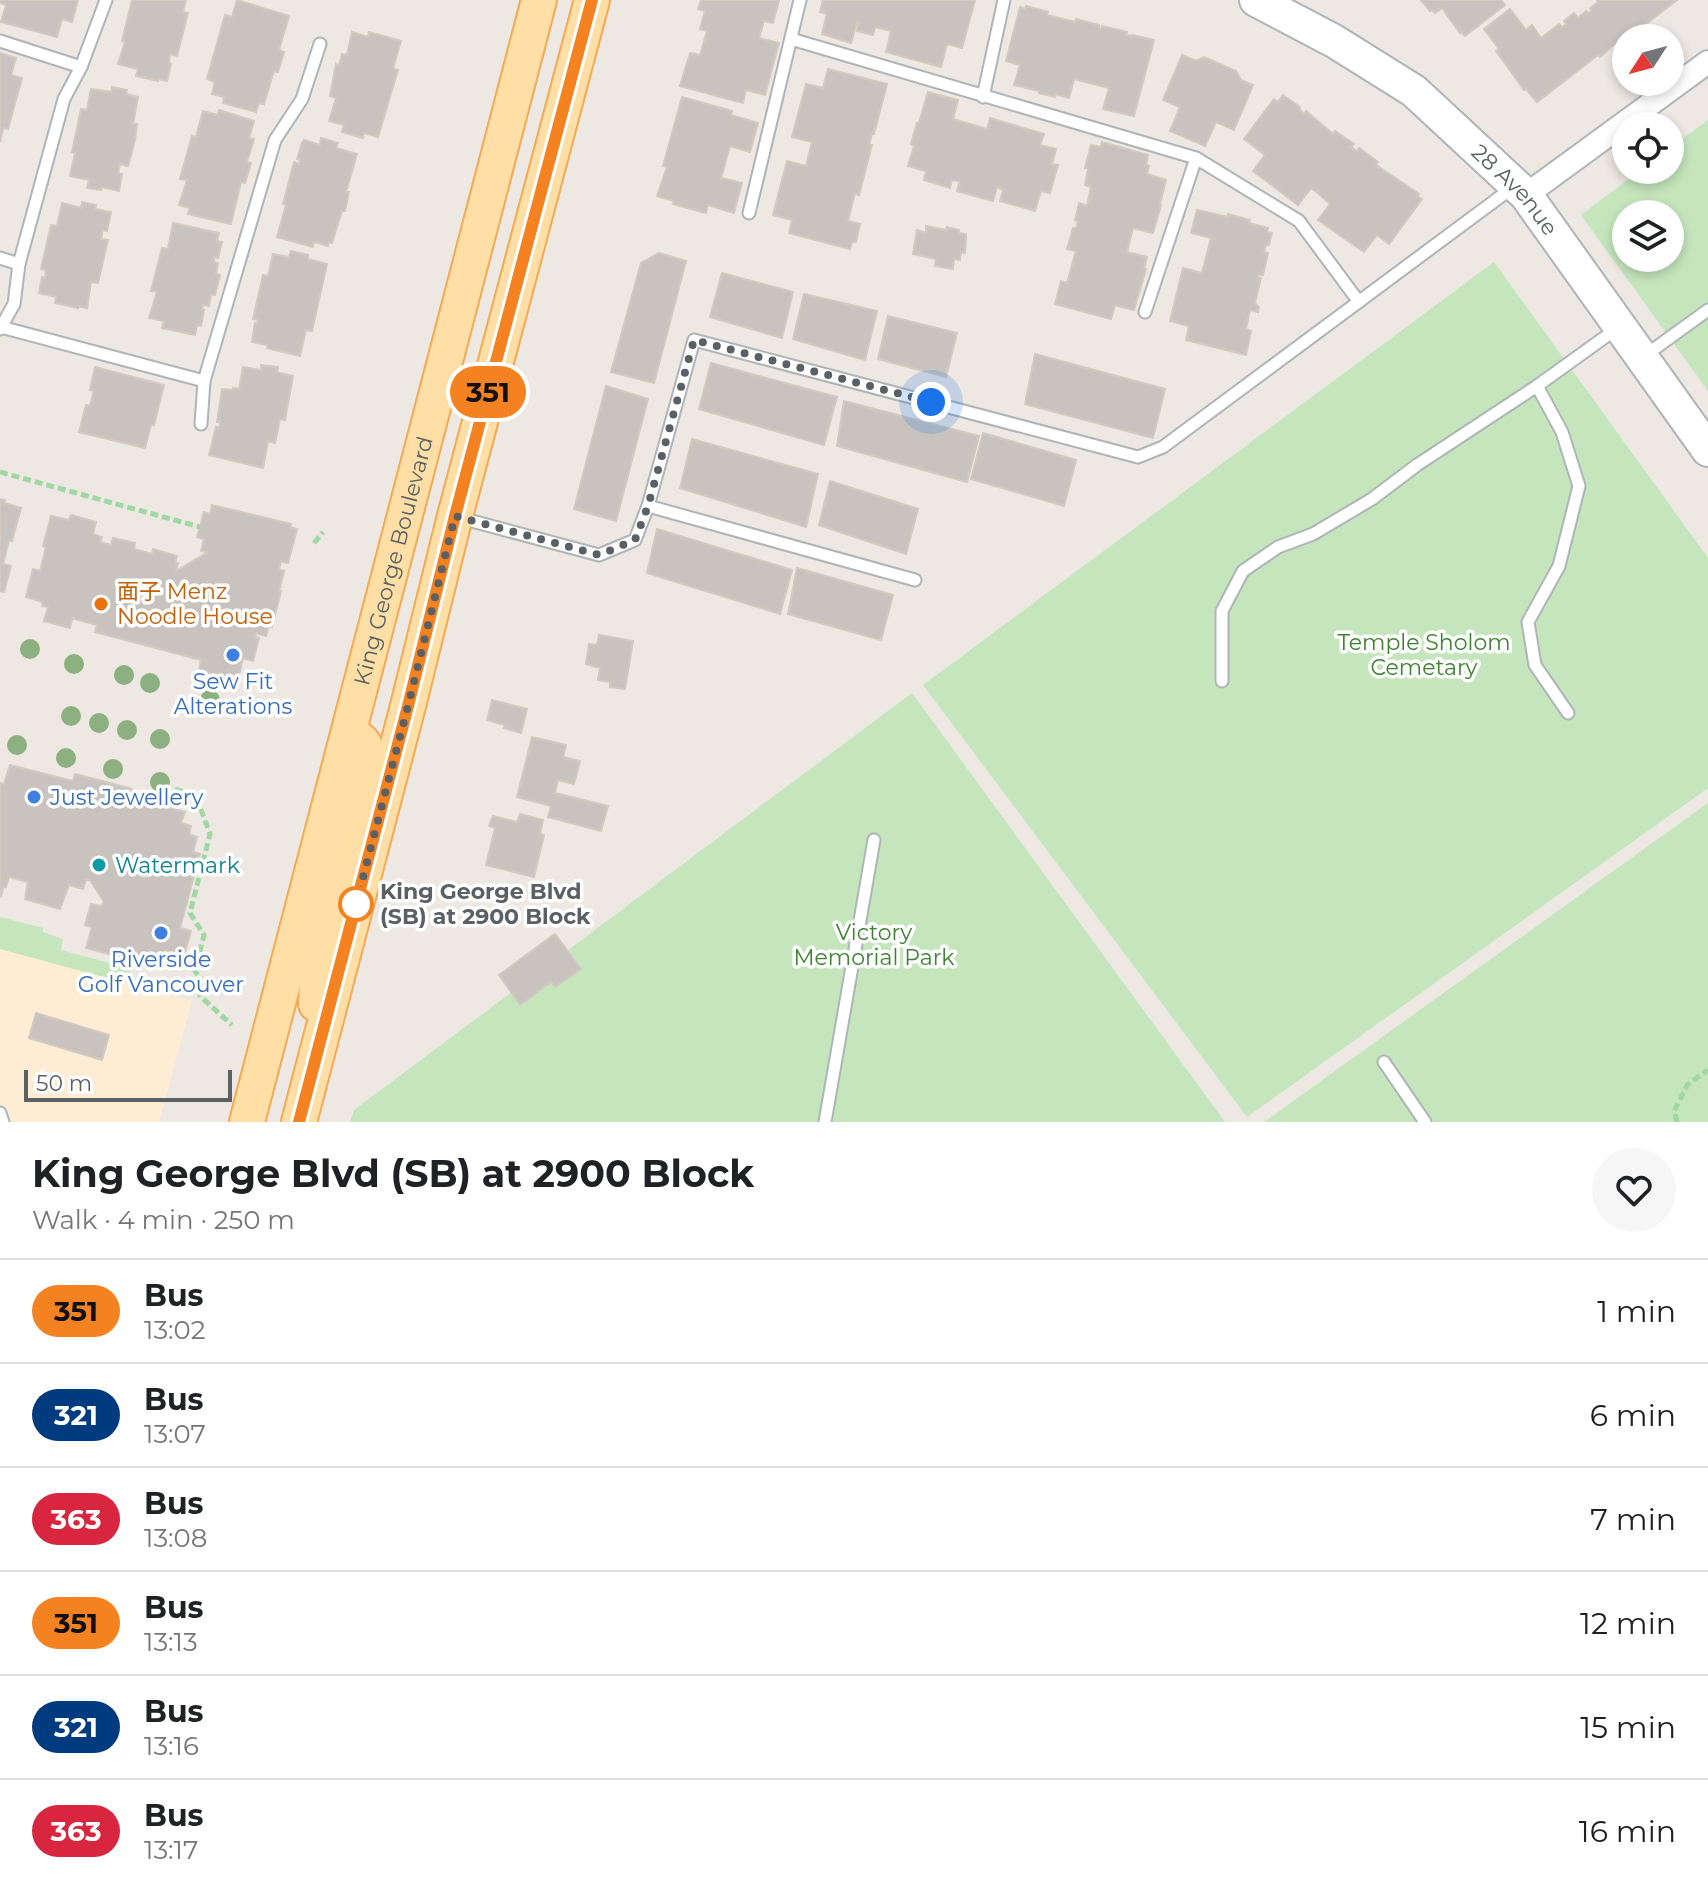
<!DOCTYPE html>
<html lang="en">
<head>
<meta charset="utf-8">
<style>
	body { margin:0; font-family:Montserrat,"Noto Sans SC",sans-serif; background:#f6f6f6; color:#202124; height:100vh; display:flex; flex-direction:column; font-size:30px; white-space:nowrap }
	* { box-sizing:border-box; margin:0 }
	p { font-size:26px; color:#757577 }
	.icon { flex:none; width:44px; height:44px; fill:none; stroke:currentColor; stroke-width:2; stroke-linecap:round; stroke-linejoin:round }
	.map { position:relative; height:1122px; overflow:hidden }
	.side { display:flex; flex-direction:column; background:#fff; flex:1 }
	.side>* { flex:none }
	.badge { padding:0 16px; border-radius:26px; font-size:28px; line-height:52px }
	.needle { width:52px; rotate:234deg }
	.controls { position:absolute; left:1612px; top:24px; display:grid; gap:16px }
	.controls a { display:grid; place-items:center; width:72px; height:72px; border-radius:50%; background:#fff; box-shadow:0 4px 12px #0003; font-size:40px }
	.scale { position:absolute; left:24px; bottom:20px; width:208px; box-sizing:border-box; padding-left:8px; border:4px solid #5a6063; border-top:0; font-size:22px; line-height:28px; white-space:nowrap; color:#5a6063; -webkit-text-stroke:6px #fff; paint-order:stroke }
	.you { position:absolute; width:40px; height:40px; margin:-20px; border:6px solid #fff; border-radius:50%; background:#1a73e8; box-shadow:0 0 0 12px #1a73e833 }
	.map>.badge { position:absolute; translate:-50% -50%; box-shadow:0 0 0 4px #fff }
	.round { display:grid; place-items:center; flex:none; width:84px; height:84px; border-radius:42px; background:#f6f6f6 }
	.summary { display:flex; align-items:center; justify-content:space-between; height:136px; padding:0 32px }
	h1 { font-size:38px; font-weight:700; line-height:60px }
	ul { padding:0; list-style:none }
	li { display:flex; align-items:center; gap:24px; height:104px; padding:0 32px; border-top:2px solid #e0e0e0 }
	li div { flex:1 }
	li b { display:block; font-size:30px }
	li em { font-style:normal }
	li .badge { min-width:88px; font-weight:700; text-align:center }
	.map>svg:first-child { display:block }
	.commercial { fill:#feedd5 }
	.green { fill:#c5e6bd; fill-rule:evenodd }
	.building { fill:#c8c3be; stroke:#d2c9c0; stroke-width:2 }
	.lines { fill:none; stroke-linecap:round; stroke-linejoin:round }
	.lane-casing { stroke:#afb4b7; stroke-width:15 }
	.street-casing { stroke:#afb4b7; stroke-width:26 }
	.secondary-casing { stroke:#aeb4b8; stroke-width:36 }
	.primary-casing { stroke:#f4a954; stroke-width:38 }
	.path { stroke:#a0d8a4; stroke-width:5; stroke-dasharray:8 4; stroke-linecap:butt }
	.lane { stroke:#fff; stroke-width:11 }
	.street { stroke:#fff; stroke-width:22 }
	.secondary { stroke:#fff; stroke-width:32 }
	.primary { stroke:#ffdfa5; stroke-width:34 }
	.tree { fill:#8db081 }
	.line-casing { stroke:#fff; stroke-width:18 }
	.line { stroke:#f58220; stroke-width:12 }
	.walk { stroke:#5a6063; stroke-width:8; stroke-dasharray:0 14.4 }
	.food-dot { fill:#e8710a; stroke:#fff; stroke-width:3 }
	.shop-dot { fill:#3f7fe0; stroke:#fff; stroke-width:3 }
	.culture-dot { fill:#0f9aa8; stroke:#fff; stroke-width:3 }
	.stop-dot { fill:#fff; stroke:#f58220; stroke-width:4 }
	.labels { text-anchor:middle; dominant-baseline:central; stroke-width:7; stroke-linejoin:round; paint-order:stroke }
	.street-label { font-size:22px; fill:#5a6063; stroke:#fff }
	.food-label { font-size:22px; fill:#c56008; stroke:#fff; text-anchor:start }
	.park-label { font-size:22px; fill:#3e8232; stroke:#fff }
	.shop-label { font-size:22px; fill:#366cbe; stroke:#fff }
	.culture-label { font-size:22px; fill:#0d838f; stroke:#fff; text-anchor:start }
	.stop-label { font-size:22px; font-weight:bold; fill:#5a6063; stroke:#fff; text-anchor:start }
</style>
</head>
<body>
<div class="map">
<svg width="1708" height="1122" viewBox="0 0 1708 1122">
	<rect width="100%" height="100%" fill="#ede8e1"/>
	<polygon class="commercial" points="0,949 192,1001 159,1122 0,1122"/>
	<g class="green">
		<path d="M1708,120V391L1581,215L1641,170H1670V148ZM1626,214H1670V258H1626Z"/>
		<polygon points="1494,262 1708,558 1708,788 1247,1117 923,685"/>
		<polygon points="912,693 1225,1122 350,1122 354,1110"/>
		<polygon points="1708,803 1708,1122 1264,1122"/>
		<polygon points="0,917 43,928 43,932 63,939 61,950 132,969 129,984 0,949"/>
	</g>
	<g class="building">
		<polygon points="0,0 78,0 72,22 62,19 57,37 1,22 6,5 0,3"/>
		<polygon points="132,0 186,0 183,12 188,13 177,56 170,54 169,63 171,64 167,81 158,79 158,81 136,76 138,69 118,64 125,42 122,41"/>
		<polygon points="237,0 289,16 279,50 284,52 278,72 274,71 264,104 259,103 256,112 223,103 224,97 212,94 215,82 207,79 225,15 232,17"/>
		<polygon points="701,0 779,0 773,23 764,21 759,38 779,43 765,95 746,90 743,103 680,86 690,53 700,55 707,31 700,29 705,11 698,9"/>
		<polygon points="823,0 975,0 962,48 947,44 941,67 886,52 891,31 875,27 873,35 857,31 859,22 857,22 851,43 822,34 827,14 820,12"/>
		<polygon points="1421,0 1501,0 1505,5 1465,36 1461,32 1460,33 1442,8 1435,13 1432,10 1430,11"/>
		<polygon points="1597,0 1677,0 1621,43 1619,40 1600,57 1598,55 1537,102 1526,89 1524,90 1496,51 1499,49 1484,29 1510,9 1526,30 1532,25 1541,38 1559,24 1562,27 1566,24 1564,21 1574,13 1578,18 1586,11 1588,13 1592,10 1590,8 1598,2"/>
		<polygon points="1026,6 1048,12 1047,15 1075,22 1076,19 1099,25 1099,28 1102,29 1102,26 1127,32 1126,35 1132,36 1132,35 1154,40 1134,116 1103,109 1109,88 1074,79 1069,98 1055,94 1055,97 1039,93 1039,91 1014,85 1020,65 1006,61 1020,7 1025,9"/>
		<polygon points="352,32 368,37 369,32 401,41 393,68 398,70 378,137 364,133 363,138 342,132 344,125 329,121 336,98 330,96 336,64 339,65 342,54 347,55"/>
		<polygon points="0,53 16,58 11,75 22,78 8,129 3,128 0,142"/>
		<polygon points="1182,55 1196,61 1204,57 1236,71 1241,80 1253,85 1234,130 1216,122 1205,146 1170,131 1180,107 1163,100"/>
		<polygon points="828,69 887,84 874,134 872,134 869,145 872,145 859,195 855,193 848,221 860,224 856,242 852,242 850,249 789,233 792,220 773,215 787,161 806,166 812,142 792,137 806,84 823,88"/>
		<polygon points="112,87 127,90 126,94 138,97 133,124 137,124 135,140 128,166 120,164 118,173 122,174 119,191 102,187 101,190 87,188 89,180 70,176 75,153 72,152 81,109 87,110 91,89 111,92"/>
		<polygon points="928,92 958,100 953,119 987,129 990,118 1044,134 1040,145 1056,149 1052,164 1058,165 1050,193 1041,191 1035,211 1000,201 1003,190 997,187 993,201 957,191 960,179 959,181 952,180 950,188 924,180 926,171 908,166 914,146 911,144 917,123 919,123"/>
		<polygon points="1283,95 1300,107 1299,109 1304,114 1306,111 1333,134 1335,131 1354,144 1351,147 1357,151 1359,148 1378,162 1376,165 1419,194 1417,196 1422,199 1389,244 1377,235 1364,252 1318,220 1330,204 1320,195 1311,188 1298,205 1253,171 1265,155 1244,139 1274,99 1278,102"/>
		<polygon points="682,97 732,111 731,115 758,123 750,152 730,146 721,178 742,183 734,213 708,205 706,213 673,204 674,201 657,196 667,167 663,166"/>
		<polygon points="219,110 254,121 249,138 254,139 247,162 251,163 245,183 241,182 231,224 188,214 190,208 179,205 187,180 180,179 192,136 196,137 203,111 218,115"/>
		<polygon points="321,138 338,143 336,148 357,154 346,192 349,192 345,211 342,211 332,243 329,242 328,246 314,242 313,247 277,237 286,205 283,204 294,162 299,164 300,160 297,159 302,143 304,140 320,145"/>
		<polygon points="1102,142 1148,155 1146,165 1149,166 1147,174 1166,180 1160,204 1161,205 1153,233 1133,228 1127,252 1147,257 1144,269 1146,269 1134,310 1115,305 1111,319 1055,304 1061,281 1067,283 1076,251 1067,249 1073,228 1076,228 1078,221 1075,220 1079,203 1087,206 1091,187 1085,185 1088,168 1085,168 1091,145 1101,147"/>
		<polygon points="82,202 96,205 95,209 111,212 107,231 103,230 101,239 108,240 98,283 91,282 87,308 78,306 78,308 55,303 56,297 39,293 42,277 45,278 46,270 41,269 51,225 57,226 62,203 81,208"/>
		<polygon points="1197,210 1228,217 1228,214 1250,220 1249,223 1268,228 1267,232 1272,233 1269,245 1266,245 1264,252 1268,253 1263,275 1258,274 1258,277 1261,278 1255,303 1259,307 1258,312 1250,310 1246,329 1251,331 1246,355 1186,340 1189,326 1170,321 1183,268 1202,273 1211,238 1191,233"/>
		<polygon points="173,223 219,233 217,241 222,242 218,258 214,257 214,262 218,263 216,274 220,275 215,295 211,295 209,306 203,305 202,310 204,310 201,326 197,325 195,335 162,328 164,321 149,318 157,292 151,291 162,248 168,249"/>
		<polygon points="926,226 946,230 947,227 959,230 959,233 966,234 965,253 961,252 960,260 954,259 953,269 935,266 936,259 913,254 917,230 926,233"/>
		<polygon points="291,251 308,255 308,259 327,264 312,331 306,330 300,356 267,348 268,345 252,342 255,323 257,324 258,320 253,319 263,275 268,276 273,254 289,257"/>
		<polygon points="659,253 686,261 654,383 611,372 641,263"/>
		<polygon points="722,273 793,292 782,338 710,317"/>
		<polygon points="804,294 877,311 865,360 793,339"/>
		<polygon points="888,316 957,333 946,377 878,359"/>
		<polygon points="1035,354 1165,389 1153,438 1025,404"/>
		<polygon points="711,363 837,397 824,445 699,409"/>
		<polygon points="261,365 278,367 277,372 293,376 285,420 280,419 275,443 268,441 263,468 209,455 216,427 220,428 220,422 217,422 222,389 233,390 233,388 239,389 243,367 261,370"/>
		<polygon points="95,367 164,385 154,425 151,425 145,448 79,432 86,405 90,406 94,391 90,390"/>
		<polygon points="606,386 648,399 616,521 574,509"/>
		<polygon points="844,401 979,436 967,482 837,446"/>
		<polygon points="983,433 1076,460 1064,506 971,479"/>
		<polygon points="692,439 818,474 806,527 680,488"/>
		<polygon points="830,481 918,509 906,554 819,525"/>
		<polygon points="0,499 5,500 4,503 21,508 12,541 9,540 3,564 11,566 4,592 0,591"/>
		<polygon points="212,505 291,524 290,527 297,529 288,563 281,561 279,570 284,571 279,591 281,591 272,627 269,626 266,636 256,633 255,637 259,638 253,661 243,658 238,680 199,671 201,660 95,632 97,625 72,618 70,628 44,621 48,607 42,606 43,602 26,597 33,569 40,571 46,547 43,546 51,516 69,520 71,515 96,522 93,534 102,537 100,542 111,545 113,538 135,543 134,549 152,554 153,549 177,556 175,563 178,563 176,571 208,552 201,551 204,539 197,537 204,512 210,514"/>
		<polygon points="657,529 792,570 780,614 647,573"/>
		<polygon points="797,568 893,595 881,640 788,614"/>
		<polygon points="599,635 633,641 625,689 610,687 610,682 598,680 600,668 586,664 589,644 597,645"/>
		<polygon points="492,700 527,709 521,733 504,728 505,725 487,720"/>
		<polygon points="532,737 566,745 563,757 580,761 574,784 558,780 555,793 608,806 601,831 548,817 551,806 517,797"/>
		<polygon points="10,765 73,781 75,774 110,783 132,789 130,797 185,812 181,823 191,826 189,834 197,837 193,852 200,854 180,928 191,931 184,956 166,951 162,968 86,948 92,927 85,925 91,904 101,906 104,902 90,880 86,880 83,889 69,885 60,909 25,899 28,882 9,877 6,887 4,886 1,896 0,895 0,783 4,784"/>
		<polygon points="520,814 543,820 540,834 544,835 534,877 486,865 495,828 489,826 493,816 517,822"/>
		<polygon points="555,934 581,969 555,987 551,982 520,1005 499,975"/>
		<polygon points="36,1013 109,1035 102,1060 29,1038"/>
	</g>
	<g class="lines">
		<g class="lane-casing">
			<g id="lane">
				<polyline points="791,39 1196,158 1299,221 1359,302"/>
				<polyline points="0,41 81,67"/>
				<polyline points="983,97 1004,0"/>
				<polyline points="749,213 800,0"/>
				<polyline points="0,258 19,264"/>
				<polyline points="1145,312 1196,158"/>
				<polyline points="1,327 204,381"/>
				<polyline points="0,329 14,304 19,264 64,99 81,67 106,0"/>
				<polyline points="1643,357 1708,310"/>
				<polyline points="201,424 204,381 275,140 302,99 320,44"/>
				<polyline points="648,506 915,580"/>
				<polyline points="457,517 599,555 635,540 648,506 694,340 1138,457 1163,447 1512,188"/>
				<polyline points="1222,681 1222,611 1243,571 1278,547 1313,534 1372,499 1417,465 1537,386"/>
				<polyline points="1568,713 1535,665 1528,622 1559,566 1579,486 1562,432 1537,386 1619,327"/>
				<polyline points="1384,1062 1425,1122"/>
				<polyline points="0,1113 3,1122"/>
				<polyline points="825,1122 874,840"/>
			</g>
		</g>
		<g class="street-casing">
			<polyline id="street" points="1526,195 1708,62"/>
		</g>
		<g class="secondary-casing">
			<g id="secondary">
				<path id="s1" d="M1256,0L1334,41L1414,91L1526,195L1708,450"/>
			</g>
		</g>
		<g class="primary-casing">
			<g id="primary">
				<path d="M316,1004L318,954L370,761C367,746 363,739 349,733"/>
				<path id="s2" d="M247,1122L539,0"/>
				<polyline points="299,1122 408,706 455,516 592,0"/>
			</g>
		</g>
		<g class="path">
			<polyline points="0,472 200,527"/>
			<polyline points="314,543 323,532"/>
			<polyline points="175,789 196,796 210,834 190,913 204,935 195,971 203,982 200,996 232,1025"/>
			<polyline points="386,912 400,916"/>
			<polyline points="1677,1122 1674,1111 1688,1084 1708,1070"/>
		</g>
		<use href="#lane" class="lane"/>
		<use href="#street" class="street"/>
		<use href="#secondary" class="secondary"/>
		<use href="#primary" class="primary"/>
	</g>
	<g class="tree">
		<circle cx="30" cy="649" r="10"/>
		<circle cx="74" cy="664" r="10"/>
		<circle cx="124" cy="675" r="10"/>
		<circle cx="150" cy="683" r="10"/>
		<circle cx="210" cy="700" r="10"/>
		<circle cx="71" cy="716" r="10"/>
		<circle cx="99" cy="723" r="10"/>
		<circle cx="127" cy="730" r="10"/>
		<circle cx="160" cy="739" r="10"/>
		<circle cx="17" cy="745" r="10"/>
		<circle cx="66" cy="758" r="10"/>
		<circle cx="113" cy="769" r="10"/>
		<circle cx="160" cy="782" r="10"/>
	</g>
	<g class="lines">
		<g class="line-casing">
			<polyline id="line" points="299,1122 408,706 455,516 592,0"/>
		</g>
		<use href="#line" class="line"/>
		<polyline class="walk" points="356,904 408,706 455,516 599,555 635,540 648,506 694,340 931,402"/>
	</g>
	<circle class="food-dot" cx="101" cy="604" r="8"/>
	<g class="shop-dot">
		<circle cx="233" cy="655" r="8"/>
		<circle cx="34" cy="797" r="8"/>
		<circle cx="161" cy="933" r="8"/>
	</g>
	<circle class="culture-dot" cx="99" cy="865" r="8"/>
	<circle class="stop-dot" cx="356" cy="904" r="16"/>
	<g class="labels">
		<g class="street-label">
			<text stroke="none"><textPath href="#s1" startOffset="324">28 Avenue</textPath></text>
			<text stroke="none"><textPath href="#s2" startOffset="580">King George Boulevard</textPath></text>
		</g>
		<g class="food-label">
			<text x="117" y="591">面子 Menz<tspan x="117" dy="25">Noodle House</tspan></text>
		</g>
		<g class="park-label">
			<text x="1424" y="642">Temple Sholom<tspan x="1424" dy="25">Cemetary</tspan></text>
			<text x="874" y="932">Victory<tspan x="874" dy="25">Memorial Park</tspan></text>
		</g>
		<g class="shop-label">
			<text x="233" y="681">Sew Fit<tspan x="233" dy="25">Alterations</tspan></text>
			<text x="50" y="797" text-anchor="start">Just Jewellery</text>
			<text x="161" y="959">Riverside<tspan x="161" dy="25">Golf Vancouver</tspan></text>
		</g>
		<g class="culture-label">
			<text x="115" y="865">Watermark</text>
		</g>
		<g class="stop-label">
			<text x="380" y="891">King George Blvd<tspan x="380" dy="25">(SB) at 2900 Block</tspan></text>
		</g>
	</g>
</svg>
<div class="controls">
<a><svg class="needle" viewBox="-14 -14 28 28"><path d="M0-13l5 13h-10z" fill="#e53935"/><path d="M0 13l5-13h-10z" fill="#757577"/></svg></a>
<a><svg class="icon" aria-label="locate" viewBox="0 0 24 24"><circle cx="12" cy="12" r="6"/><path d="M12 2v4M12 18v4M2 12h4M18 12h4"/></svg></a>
<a><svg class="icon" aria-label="layers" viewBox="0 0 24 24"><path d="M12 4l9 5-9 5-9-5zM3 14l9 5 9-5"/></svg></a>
</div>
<div class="scale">50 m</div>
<div class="you" style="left:931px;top:402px"></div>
<b class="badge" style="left:488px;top:392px;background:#f58220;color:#111">351</b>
</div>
<section class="side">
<div class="summary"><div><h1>King George Blvd (SB) at 2900 Block</h1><p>Walk · 4 min · 250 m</p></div><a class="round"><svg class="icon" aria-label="heart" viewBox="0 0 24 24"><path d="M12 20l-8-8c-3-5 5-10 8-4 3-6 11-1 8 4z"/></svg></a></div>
<ul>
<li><span class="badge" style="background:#f58220;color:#111">351</span><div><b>Bus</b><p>13:02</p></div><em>1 min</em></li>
<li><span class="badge" style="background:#003b80;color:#fff">321</span><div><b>Bus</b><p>13:07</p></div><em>6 min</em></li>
<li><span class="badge" style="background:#d7263d;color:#fff">363</span><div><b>Bus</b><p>13:08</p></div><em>7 min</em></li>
<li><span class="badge" style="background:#f58220;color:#111">351</span><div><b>Bus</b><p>13:13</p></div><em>12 min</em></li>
<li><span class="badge" style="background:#003b80;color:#fff">321</span><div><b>Bus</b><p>13:16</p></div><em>15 min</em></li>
<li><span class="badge" style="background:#d7263d;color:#fff">363</span><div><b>Bus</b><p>13:17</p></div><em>16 min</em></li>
</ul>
</section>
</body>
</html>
